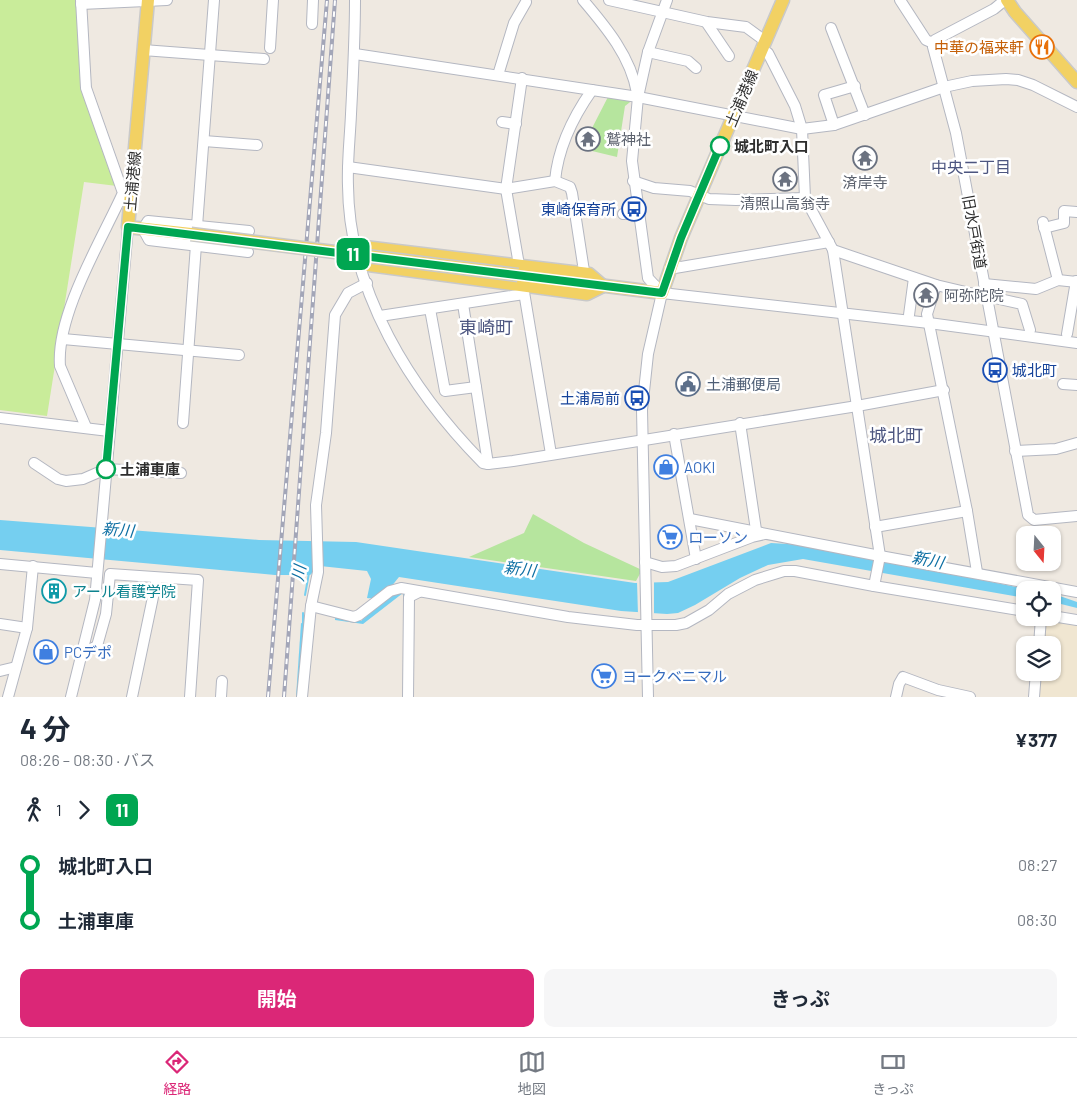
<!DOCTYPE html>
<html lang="ja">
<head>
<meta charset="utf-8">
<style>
	body { margin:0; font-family:Barlow,"Noto Sans JP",sans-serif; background:#f6f6f7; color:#1f2937; height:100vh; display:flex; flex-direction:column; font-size:19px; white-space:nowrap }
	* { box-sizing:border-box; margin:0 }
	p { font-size:16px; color:#747a83 }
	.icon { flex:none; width:28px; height:28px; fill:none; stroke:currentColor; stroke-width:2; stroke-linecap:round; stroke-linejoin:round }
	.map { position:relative; height:697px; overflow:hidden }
	.sheet { display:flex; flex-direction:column; background:#fff; flex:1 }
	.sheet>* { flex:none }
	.badge { padding:0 10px; border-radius:8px; font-size:18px; line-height:32px }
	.needle { width:32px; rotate:162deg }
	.buttons { position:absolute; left:1016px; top:526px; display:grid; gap:10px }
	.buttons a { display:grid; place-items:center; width:45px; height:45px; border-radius:10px; background:#fff; box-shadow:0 1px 4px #0004; font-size:25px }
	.map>.badge { position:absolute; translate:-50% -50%; box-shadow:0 0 0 2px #fff }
	.legs { display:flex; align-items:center; gap:8px; height:55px; padding:0 20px; font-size:16px }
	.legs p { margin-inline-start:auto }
	.head { display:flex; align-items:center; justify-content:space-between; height:85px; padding:0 20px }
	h1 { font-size:28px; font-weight:700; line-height:38px }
	.primary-button { display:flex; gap:10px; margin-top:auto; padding:10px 20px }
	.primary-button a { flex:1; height:58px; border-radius:10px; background:#db2777; color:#fff; font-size:20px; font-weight:700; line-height:58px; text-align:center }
	.primary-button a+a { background:#f6f6f7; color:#1f2937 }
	ul { padding:0 20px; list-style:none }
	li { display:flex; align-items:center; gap:18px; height:55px; font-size:19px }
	li i { display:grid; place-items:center; width:8px; height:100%; margin:0 6px; background:currentColor }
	li i::after { content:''; width:12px; height:12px; margin:-6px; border:4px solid; border-radius:50%; background:#fff }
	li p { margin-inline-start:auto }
	li:first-child i { background:linear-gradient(#0000 50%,currentColor 0) }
	li:last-child i { background:linear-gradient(currentColor 50%,#0000 0) }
	.dock { display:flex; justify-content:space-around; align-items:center; height:70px; border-top:1px solid #e0e1e3; background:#fff; font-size:14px; color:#747a83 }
	.dock a { display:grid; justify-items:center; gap:2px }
	.dock .current { color:#db2777 }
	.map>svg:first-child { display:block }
	.education { fill:#f0e6d1 }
	.green { fill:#b6e59e }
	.pitch { fill:#c9ec9a }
	.water { fill:#75cff0 }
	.pier { fill:#efe9e1 }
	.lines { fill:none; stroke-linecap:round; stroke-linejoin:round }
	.stream { stroke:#75cff0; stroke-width:2 }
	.minor-casing { stroke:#b4b7c1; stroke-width:12 }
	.major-casing { stroke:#c9c9c9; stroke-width:15 }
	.minor { stroke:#fff; stroke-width:10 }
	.major { stroke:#f2d163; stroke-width:12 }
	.rail-casing { stroke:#a3a6b8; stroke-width:4 }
	.rail { stroke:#fff; stroke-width:2; stroke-dasharray:5.5; stroke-linecap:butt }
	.major-bridge-casing { stroke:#c9c9c9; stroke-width:15; stroke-linecap:butt }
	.major-bridge { stroke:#f2d163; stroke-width:12 }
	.line-1-casing { stroke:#fff; stroke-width:11 }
	.line-1 { stroke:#00a651; stroke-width:8 }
	.stop-1-dot { fill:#fff; stroke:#00a651; stroke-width:2.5 }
	.labels { text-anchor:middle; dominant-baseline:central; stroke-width:5; stroke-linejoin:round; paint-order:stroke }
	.food-label { font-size:15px; fill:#c56008; stroke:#fff; text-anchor:end }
	.street-label { font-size:15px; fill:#2e2e2e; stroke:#fff }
	.worship-label { font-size:15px; fill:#5b616d; stroke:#fff; text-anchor:start }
	.stop-label { font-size:15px; font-weight:bold; fill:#2e2e2e; stroke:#fff; text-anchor:start }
	.transit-label { font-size:15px; fill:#164399; stroke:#fff; text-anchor:end }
	.service-label { font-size:15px; fill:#4e5e75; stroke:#fff; text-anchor:start }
	.shop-label { font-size:15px; fill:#366cbe; stroke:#fff; text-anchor:start }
	.culture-label { font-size:15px; fill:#0d838f; stroke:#fff; text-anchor:start }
	.neighbourhood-label { font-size:16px; fill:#4d5680; stroke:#fff }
	.water-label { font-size:16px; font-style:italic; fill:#0d6fa3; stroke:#fff }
	.quarter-label { font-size:18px; fill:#4d5680; stroke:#fff }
</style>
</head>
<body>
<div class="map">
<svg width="1077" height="697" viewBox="0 0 1077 697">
	<rect width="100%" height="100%" fill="#efe9e1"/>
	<polygon class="education" points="1041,618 1077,623 1077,697 1034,697 1036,673 1052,672 1052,645 1039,645"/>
	<g class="green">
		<polygon points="609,95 634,99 625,106 617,157 592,151 591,130"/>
		<polygon points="533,514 584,543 642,570 636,581 469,557 524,533"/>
	</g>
	<polygon class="pitch" points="0,0 78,0 84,88 117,186 84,182 47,416 0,410"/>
	<g class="water">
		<path d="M0,520L259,540L356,542L635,583L668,582L771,543L805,545L1032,590H1025V598L803,559L768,565L740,578L695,605L678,613L667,614L621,611L399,577C391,587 381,600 367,598L371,579L367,571L320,566L310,575H275L0,550Z"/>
		<polygon points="406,591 404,697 403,593 363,624 335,620 335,617 361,621 394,593"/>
		<polygon points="1057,595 1077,602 1077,608 1057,603"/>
		<polygon points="301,623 304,624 300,697 296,697"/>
	</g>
	<polygon class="pier" points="654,580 654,616 638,615 637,581"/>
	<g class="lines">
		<g class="stream">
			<polyline points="305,595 309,573"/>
			<polyline points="303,625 303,613"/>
		</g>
		<g class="minor-casing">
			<g id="minor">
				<polyline points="81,0 86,88 122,190"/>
				<path d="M355,0C355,38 353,76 351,114C350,138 347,162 348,186C349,292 411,390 483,463L488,464L513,461L857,406L944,390"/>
				<path d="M583,0C606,27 631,57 637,93"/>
				<polyline points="609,0 707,22 746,27 765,41"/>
				<polyline points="667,0 648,52 638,97 632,161 648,278 662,293 929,323 1077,343"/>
				<polyline points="900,0 926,40 933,43"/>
				<polyline points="1005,0 994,9 935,40 933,47 956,133 1028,515 1034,520 1077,516"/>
				<polyline points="81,4 167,0"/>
				<polyline points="706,22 729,56"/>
				<polyline points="312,24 313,0"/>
				<polyline points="831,28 865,115"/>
				<polyline points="270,48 273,0"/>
				<polyline points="761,49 768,53 795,106 802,129 805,198"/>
				<polyline points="143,50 264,59"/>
				<polyline points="648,52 688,61 696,68"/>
				<polyline points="355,54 638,97 802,129 834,125 944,87 972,81 1006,79 1018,80 1033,85 1077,107"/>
				<polyline points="498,75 514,23 526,2"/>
				<polyline points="502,122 516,124"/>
				<polyline points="834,125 824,95 855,86"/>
				<polyline points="204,141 257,145"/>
				<polyline points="348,167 506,189 555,181 570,187 572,193 584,271"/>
				<path d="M555,181C558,147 573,117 592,90"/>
				<polyline points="633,181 654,188 690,191 709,199 736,200 805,198 833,250 880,556 874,586"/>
				<polyline points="623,214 638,212"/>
				<polyline points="1043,222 1058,280"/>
				<polyline points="197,226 214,0"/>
				<polyline points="1044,228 1064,223 1064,211 1077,212"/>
				<polyline points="833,250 936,285 987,297"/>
				<polyline points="248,252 149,240 143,229 148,221 249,231"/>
				<polyline points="519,265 506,189 522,78"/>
				<polyline points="669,269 829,242"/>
				<polyline points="984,284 1036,289 1058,280 1077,282"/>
				<polyline points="936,285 927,314 967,511 977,572"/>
				<polyline points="523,286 551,454"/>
				<polyline points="986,296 1022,304 1030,330"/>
				<polyline points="463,304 488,464"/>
				<polyline points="430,309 445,391 476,387"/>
				<polyline points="909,315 914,278"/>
				<polyline points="380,316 524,294"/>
				<polyline points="1067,334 1076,281"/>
				<polyline points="63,339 239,355"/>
				<polyline points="1063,384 1077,385"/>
				<polyline points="0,418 109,431"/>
				<polyline points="183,423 196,245"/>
				<polyline points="740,423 756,530"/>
				<path d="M86,427L60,366C56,315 101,241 122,195"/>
				<polyline points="674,434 696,559"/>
				<polyline points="1015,451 1056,449 1077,443"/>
				<polyline points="34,463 58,479 66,481 83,479 106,469 181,473"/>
				<polyline points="690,519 880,556 1077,592"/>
				<polyline points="875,527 967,511"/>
				<polyline points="645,562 662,567 676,566 752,537 765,534"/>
				<polyline points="0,564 97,573"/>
				<polyline points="311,606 354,617 359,615 390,591 401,588 568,617 637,625 676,625 686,623 709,610 728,594 755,580 784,571 795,571 874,586 1025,611"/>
				<polyline points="1052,616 1077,620"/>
				<polyline points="0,624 27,628"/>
				<polyline points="1039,645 1041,618"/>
				<polyline points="84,652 97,646 106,614 110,574 198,580 190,697"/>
				<polyline points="0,671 16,667"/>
				<polyline points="8,697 27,628 33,566"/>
				<polyline points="71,697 95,600 128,227"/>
				<polyline points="132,697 157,578"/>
				<polyline points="221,697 222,681"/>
				<polyline points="302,697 311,606 318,572 316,505 326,433 335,315 348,293 367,283"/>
				<polyline points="408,697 409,597 419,592"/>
				<polyline points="648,697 642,410 648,354 662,293"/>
				<polyline points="896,697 899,684 903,677 938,690 970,697"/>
				<polyline points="1034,697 1036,672"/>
			</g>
		</g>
		<g class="major-casing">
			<g id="major">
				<polyline points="148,0 128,227 191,234"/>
				<polyline points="1007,0 1015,12 1077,82"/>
				<polyline points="356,246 589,274 603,286"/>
				<polyline points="361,264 587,294 603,286"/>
				<polyline points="518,275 662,293 681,238 783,0"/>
			</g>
		</g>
		<use href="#minor" class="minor"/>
		<use href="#major" class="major"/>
		<g class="rail-casing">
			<g id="rail">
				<polyline points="268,697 327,0"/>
				<polyline points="284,697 335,0"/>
			</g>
		</g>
		<use href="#rail" class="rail"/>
		<g class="major-bridge-casing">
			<polyline id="major-bridge" points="191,234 518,275"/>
		</g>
		<use href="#major-bridge" class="major-bridge"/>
	</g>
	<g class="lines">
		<g class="line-1-casing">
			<polyline id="line-1" points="106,469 128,227 662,293 681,238 720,146"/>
		</g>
		<use href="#line-1" class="line-1"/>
	</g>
	<defs>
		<g id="restaurant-ring" transform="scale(1.25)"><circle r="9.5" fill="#fff" stroke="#e8710a" stroke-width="1.5"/><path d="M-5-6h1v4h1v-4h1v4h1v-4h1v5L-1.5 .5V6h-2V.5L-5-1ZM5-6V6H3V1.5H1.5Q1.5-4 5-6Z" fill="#e8710a"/></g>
		<g id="temple-ring" transform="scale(1.25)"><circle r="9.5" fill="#fff" stroke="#6b7280" stroke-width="1.5"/><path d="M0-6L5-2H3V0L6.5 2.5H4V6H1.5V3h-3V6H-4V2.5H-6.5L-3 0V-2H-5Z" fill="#6b7280"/></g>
		<g id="bus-ring" transform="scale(1.25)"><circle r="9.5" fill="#fff" stroke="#1a4fb4" stroke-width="1.5"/><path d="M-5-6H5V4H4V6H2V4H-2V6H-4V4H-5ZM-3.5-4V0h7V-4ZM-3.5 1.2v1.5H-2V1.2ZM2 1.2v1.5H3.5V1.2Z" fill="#1a4fb4"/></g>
		<g id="civic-ring" transform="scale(1.25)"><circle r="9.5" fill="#fff" stroke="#5c6f8a" stroke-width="1.5"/><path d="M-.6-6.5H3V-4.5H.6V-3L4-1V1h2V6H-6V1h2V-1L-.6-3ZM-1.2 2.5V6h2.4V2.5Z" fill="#5c6f8a"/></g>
		<g id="shop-ring" transform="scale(1.25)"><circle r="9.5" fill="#fff" stroke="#3f7fe0" stroke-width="1.5"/><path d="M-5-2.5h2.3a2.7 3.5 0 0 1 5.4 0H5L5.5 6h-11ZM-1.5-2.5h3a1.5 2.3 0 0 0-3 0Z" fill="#3f7fe0"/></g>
		<g id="supermarket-ring" transform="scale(1.25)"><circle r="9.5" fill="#fff" stroke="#3f7fe0" stroke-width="1.5"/><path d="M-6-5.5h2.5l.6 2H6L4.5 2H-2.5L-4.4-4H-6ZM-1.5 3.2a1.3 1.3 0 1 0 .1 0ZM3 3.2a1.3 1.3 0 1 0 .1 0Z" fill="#3f7fe0"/></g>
		<g id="building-ring" transform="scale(1.25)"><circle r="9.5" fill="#fff" stroke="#0f9aa8" stroke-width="1.5"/><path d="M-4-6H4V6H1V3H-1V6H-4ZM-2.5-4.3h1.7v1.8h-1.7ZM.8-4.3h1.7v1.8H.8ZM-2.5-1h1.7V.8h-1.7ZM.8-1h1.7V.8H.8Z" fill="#0f9aa8"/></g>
	</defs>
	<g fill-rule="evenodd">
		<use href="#restaurant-ring" x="1042" y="47"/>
		<use href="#temple-ring" x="588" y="139"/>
		<use href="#temple-ring" x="865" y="158"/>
		<use href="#temple-ring" x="785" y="179"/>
		<use href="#bus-ring" x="634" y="209"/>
		<use href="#temple-ring" x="926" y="295"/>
		<use href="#bus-ring" x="995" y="370"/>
		<use href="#civic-ring" x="688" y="384"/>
		<use href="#bus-ring" x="637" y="398"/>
		<use href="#shop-ring" x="666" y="467"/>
		<use href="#supermarket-ring" x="670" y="537"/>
		<use href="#building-ring" x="54" y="591"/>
		<use href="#shop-ring" x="46" y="652"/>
		<use href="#supermarket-ring" x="604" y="676"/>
	</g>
	<g class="stop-1-dot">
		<circle cx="720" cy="146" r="9"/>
		<circle cx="106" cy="469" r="9"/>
	</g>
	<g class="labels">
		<g class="food-label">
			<text x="1024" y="47">中華の福来軒</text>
		</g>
		<g class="street-label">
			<text transform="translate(741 98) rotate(-67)">土浦港線</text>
			<text transform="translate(132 181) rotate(-85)">土浦港線</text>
			<text transform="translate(975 232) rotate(80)">旧水戸街道</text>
		</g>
		<g class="worship-label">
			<text x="606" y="139">鷲神社</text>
			<text x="865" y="182" text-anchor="middle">済岸寺</text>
			<text x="785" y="203" text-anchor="middle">清照山高翁寺</text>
			<text x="944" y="295">阿弥陀院</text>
		</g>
		<g class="stop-label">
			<text x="734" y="146">城北町入口</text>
			<text x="120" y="469">土浦車庫</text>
		</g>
		<g class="transit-label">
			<text x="616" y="209">東崎保育所</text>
			<text x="1012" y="370" text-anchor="start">城北町</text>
			<text x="620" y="398">土浦局前</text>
		</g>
		<g class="service-label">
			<text x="706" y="384">土浦郵便局</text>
		</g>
		<g class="shop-label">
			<text x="684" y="467">AOKI</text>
			<text x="688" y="537">ローソン</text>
			<text x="64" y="652">PCデポ</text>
			<text x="622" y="676">ヨークベニマル</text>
		</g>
		<g class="culture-label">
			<text x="72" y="591">アール看護学院</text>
		</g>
		<g class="neighbourhood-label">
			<text x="971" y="166">中央二丁目</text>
		</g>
		<g class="water-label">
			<text transform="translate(118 529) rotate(5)">新川</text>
			<text transform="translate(928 559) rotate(11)">新川</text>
			<text transform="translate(520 568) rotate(7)">新川</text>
			<text transform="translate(298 573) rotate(-80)">川</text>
		</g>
		<g class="quarter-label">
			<text x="486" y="327">東崎町</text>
			<text x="896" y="435">城北町</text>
		</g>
	</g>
</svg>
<div class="buttons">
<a><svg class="needle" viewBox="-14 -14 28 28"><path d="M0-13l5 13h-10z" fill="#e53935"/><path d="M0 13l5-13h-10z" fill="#747a83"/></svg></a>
<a><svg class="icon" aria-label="locate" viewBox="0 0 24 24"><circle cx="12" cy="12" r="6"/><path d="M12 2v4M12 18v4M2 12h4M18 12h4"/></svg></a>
<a><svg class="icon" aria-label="layers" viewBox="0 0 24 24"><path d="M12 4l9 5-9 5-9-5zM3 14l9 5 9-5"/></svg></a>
</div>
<b class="badge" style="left:353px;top:254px;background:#00a651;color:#fff">11</b>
</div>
<section class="sheet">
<div class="head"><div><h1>4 分</h1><p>08:26 – 08:30 · バス</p></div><b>¥377</b></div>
<div class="legs"><svg class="icon" aria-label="walk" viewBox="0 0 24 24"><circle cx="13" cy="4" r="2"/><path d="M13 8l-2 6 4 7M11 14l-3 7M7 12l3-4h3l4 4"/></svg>1<svg class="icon" aria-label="forward" viewBox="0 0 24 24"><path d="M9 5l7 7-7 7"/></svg><b class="badge" style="background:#00a651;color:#fff">11</b></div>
<ul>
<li><i style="color:#00a651"></i><b>城北町入口</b><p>08:27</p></li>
<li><i style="color:#00a651"></i><b>土浦車庫</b><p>08:30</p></li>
</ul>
<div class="primary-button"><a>開始</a><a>きっぷ</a></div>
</section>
<nav class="dock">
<a class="current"><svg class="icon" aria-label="directions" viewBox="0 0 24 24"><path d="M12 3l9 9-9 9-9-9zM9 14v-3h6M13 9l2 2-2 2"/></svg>経路</a>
<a><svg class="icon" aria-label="map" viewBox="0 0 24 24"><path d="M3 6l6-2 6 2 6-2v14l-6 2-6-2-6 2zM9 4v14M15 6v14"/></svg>地図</a>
<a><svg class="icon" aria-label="tickets" viewBox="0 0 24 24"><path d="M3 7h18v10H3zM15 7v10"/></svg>きっぷ</a>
</nav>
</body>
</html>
